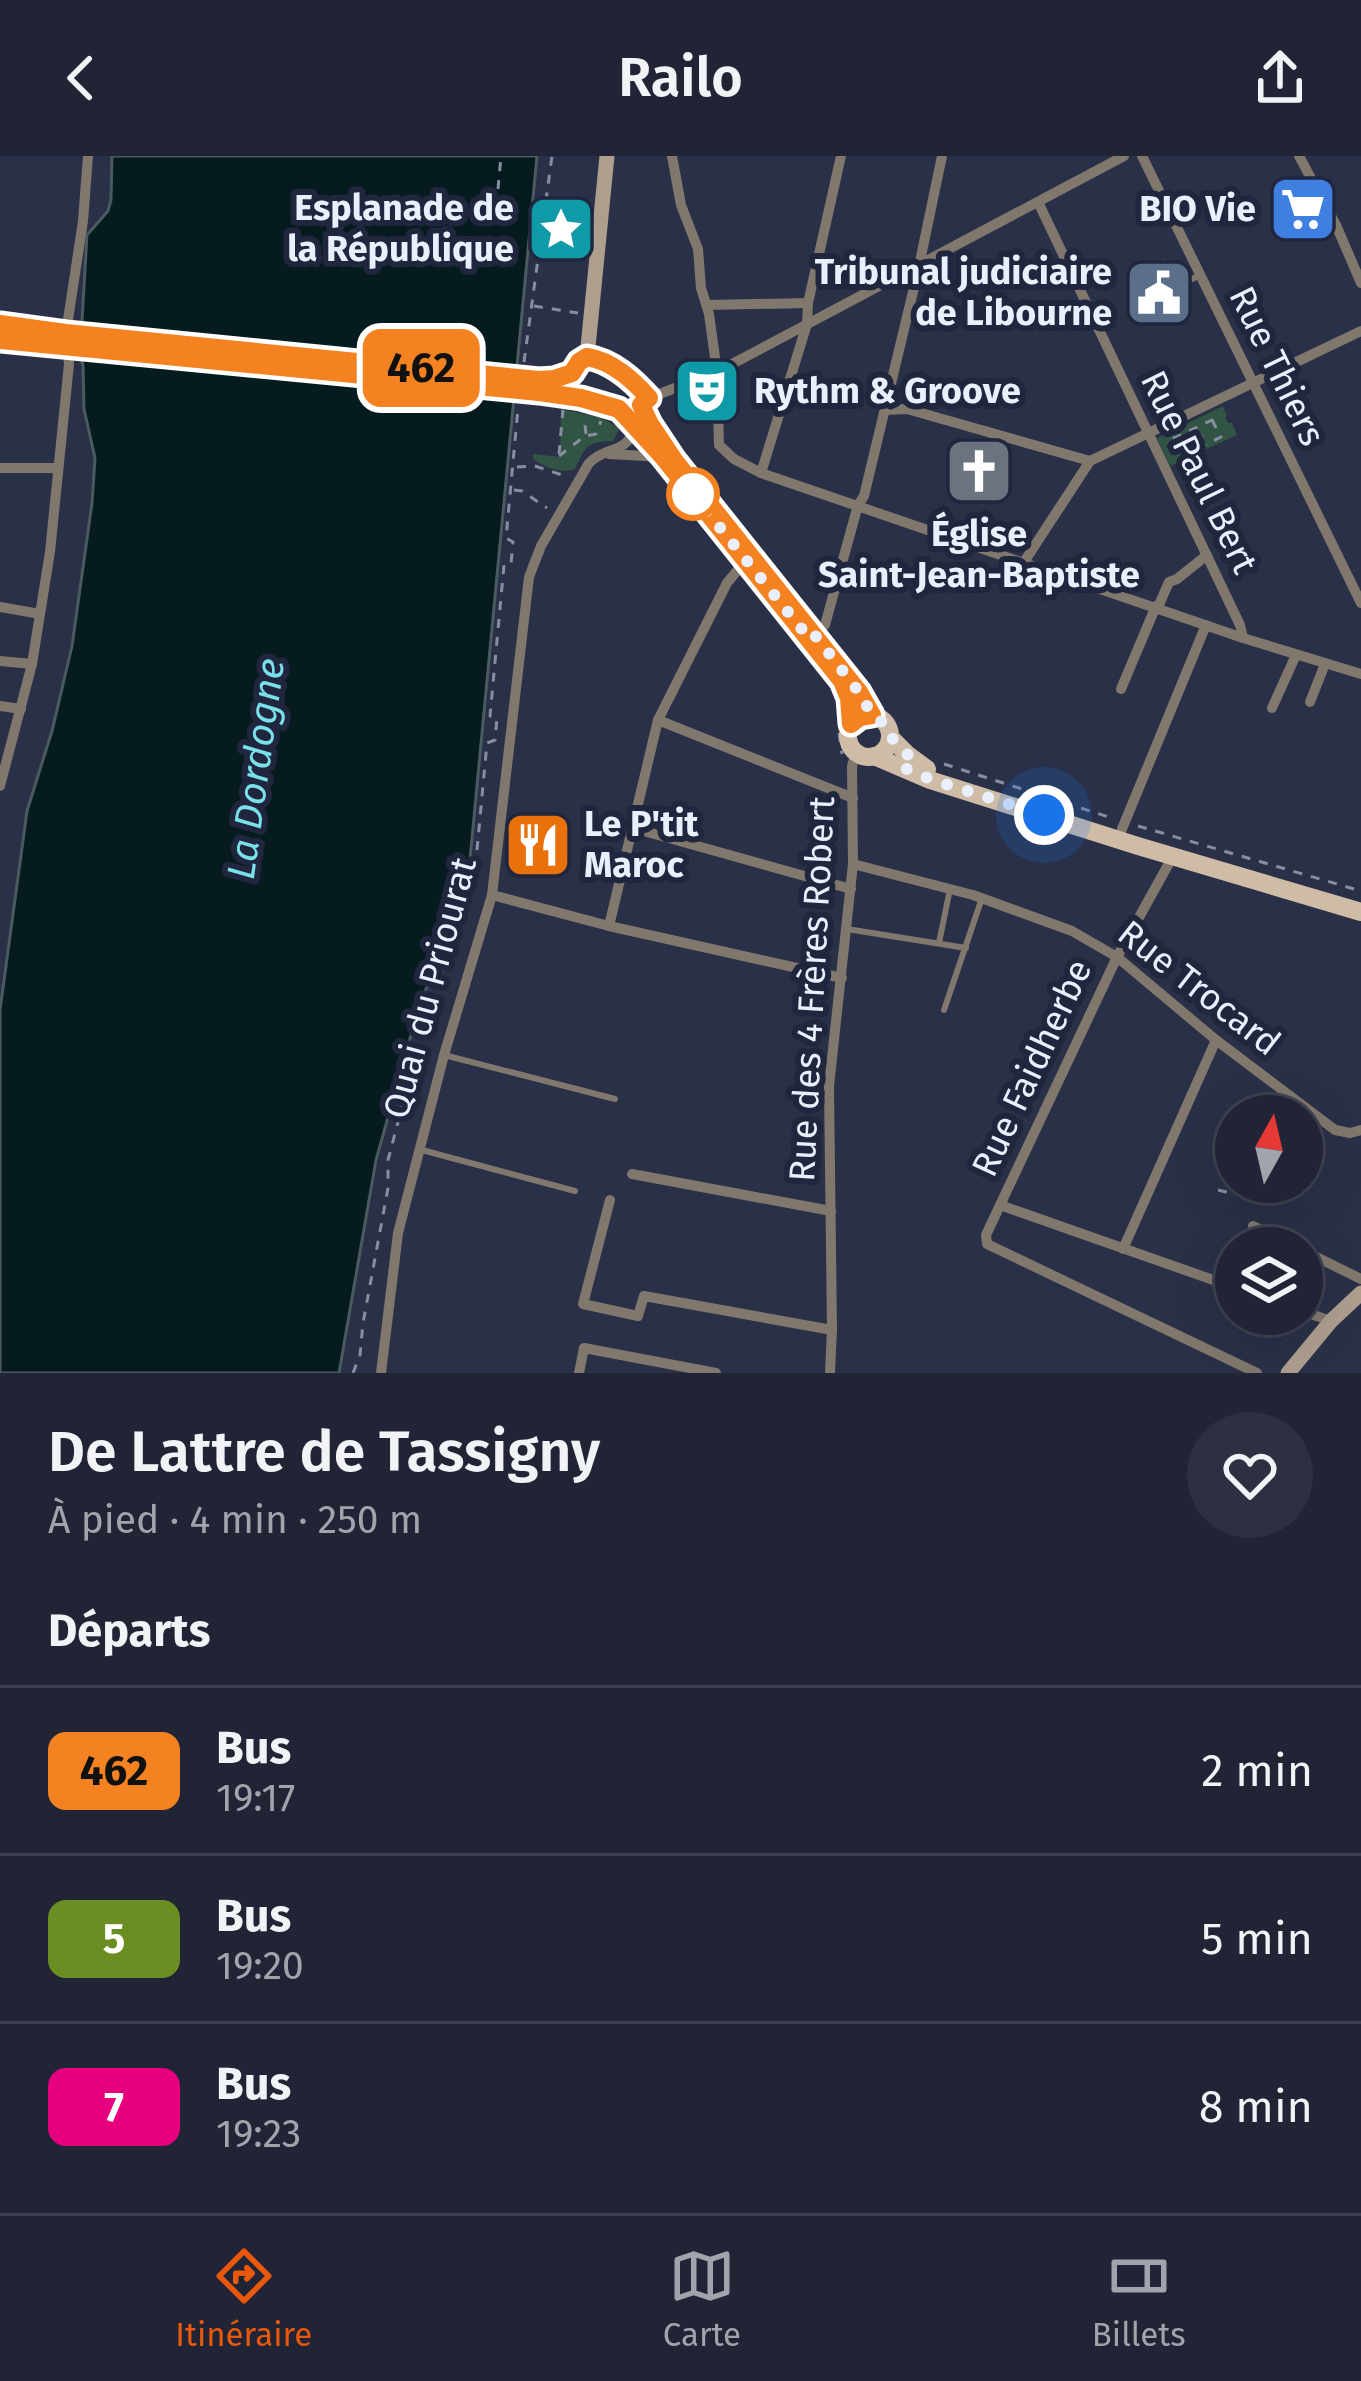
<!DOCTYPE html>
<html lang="fr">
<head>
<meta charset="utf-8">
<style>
	body { margin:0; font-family:"Fira Sans",sans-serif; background:#2d3041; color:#f1f3f6; height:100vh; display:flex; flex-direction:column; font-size:45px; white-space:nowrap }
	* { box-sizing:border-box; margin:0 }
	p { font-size:39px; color:#a2a4ad }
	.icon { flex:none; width:66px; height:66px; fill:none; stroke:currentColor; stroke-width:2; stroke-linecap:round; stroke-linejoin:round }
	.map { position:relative; height:1217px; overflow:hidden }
	.details { display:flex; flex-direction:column; background:#202435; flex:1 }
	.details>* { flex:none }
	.badge { padding:0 24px; border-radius:18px; font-size:42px; line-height:78px }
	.needle { width:78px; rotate:8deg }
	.tools { position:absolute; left:1215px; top:939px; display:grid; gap:24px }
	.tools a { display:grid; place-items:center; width:108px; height:108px; border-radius:50%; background:#202435; box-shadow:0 12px 48px #0002,0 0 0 3px #3d4150; font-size:60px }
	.you { position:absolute; width:60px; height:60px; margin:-30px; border:9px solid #fff; border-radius:50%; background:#1a73e8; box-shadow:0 0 0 18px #1a73e833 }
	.map>.badge { position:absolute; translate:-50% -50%; box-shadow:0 0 0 6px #fff }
	h2 { padding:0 48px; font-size:45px; line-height:108px }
	.round { display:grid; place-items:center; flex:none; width:126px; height:126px; border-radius:63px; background:#2d3041 }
	.overview { display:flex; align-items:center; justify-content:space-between; height:204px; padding:0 48px }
	h1 { font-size:57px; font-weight:600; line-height:90px }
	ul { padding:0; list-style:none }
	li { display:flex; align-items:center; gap:36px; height:168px; padding:0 48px; border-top:3px solid #3d4150 }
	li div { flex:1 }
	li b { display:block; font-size:45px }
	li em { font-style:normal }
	li .badge { min-width:132px; font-weight:700; text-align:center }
	header { display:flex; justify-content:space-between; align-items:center; height:156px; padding:0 48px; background:#202435; font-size:54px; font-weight:600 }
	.menu { display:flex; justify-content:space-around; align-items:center; height:168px; border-top:3px solid #3d4150; background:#202435; font-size:33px; color:#a2a4ad }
	.menu a { display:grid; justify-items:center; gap:6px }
	.menu .active { color:#ea580c }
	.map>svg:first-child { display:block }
	.green { fill:#325445 }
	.water { fill:#061b1d; stroke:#4a5b60; stroke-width:3 }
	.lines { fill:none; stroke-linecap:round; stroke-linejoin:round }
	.path { stroke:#888ea1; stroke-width:3; stroke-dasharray:9 9; stroke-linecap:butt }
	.service { stroke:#80776d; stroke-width:6 }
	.minor { stroke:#80776d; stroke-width:10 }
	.secondary { stroke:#ad9e8e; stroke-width:15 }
	.primary { stroke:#cfbca7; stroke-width:18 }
	.primary-bridge { stroke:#cfbca7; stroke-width:18 }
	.line-casing { stroke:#fff; stroke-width:27 }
	.line { stroke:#f58220; stroke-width:18 }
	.walk { stroke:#eaeffe; stroke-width:12; stroke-dasharray:0 21.6 }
	.stop-dot { fill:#fff; stroke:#f58220; stroke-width:6 }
	.labels { text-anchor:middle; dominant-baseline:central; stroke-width:12; stroke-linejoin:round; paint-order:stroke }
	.poi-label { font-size:36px; font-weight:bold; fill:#eaeffe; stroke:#20263d; text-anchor:end }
	.street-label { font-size:36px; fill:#eaeffe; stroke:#20263d }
	.water-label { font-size:39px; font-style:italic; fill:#79e1ea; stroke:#20263d }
</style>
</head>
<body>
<header><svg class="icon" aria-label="back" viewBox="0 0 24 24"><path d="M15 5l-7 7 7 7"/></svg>Railo<svg class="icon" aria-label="share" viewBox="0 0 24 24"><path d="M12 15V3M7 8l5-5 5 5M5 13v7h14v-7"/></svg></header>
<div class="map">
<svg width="1361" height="1217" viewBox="0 0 1361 1217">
	<rect width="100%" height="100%" fill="#2a3047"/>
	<g class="green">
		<polygon points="1223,250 1227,260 1225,262 1228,267 1232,267 1237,279 1170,310 1157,282"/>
		<path d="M561,253L600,261L620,272L613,285C586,286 586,290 575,313C560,318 545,311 533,303V298L560,301Z"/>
	</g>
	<polygon class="water" points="112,0 537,0 468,724 418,854 376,1004 339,1217 0,1217 0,854 27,655 52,575 72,490 92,347 95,302 84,253 83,209 80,200 87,79 108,55 111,44"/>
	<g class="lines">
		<g class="path">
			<polyline points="498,33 501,0"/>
			<polyline points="534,150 578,157"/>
			<polyline points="524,206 552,0"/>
			<polygon points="1212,264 1221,281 1178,302 1170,284"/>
			<circle cx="1195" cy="283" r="7"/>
			<polyline points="586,278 585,269 590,262"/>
			<polyline points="678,293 694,314"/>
			<polyline points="559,298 563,254"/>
			<polyline points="559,300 585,280 596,278 601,265"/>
			<polyline points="517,311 535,310 565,320"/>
			<polyline points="514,334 522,335 547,352"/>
			<polyline points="839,577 842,598"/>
			<polyline points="944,608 1112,662"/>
			<polyline points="1138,670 1361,735"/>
			<path d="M1218,1034C1245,1041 1262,1040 1286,1026"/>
			<polyline points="353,1217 360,1199 363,1167 388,1032 388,1004 428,853 474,726 487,587 495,584 497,562 490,560 504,409 511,408 513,386 506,382 518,252"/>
		</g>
		<g class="service">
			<polyline points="1163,107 1175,130 1199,120"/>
			<polyline points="847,773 966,792"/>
			<polyline points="939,787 950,733"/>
			<polyline points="944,854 982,742"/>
			<polyline points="444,899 615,943"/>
			<polyline points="422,994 575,1035"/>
		</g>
		<g class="minor">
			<polyline points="672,0 681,49 698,93 701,132 709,158 717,216 719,289 734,303 761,317 1243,482 1361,518"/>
			<polyline points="1142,0 1361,447"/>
			<polyline points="1299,0 1336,69 1361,127"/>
			<polyline points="1038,46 1240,469 1243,482"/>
			<polyline points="707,149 808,147"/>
			<polyline points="649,242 717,216 1124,0"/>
			<polyline points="885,254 907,253 1090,305"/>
			<polyline points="609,298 662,301"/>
			<polyline points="1090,305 1361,175"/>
			<polyline points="0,312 58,312"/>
			<polyline points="761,317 807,168 808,147 841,0"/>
			<polyline points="1024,406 1090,305"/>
			<polyline points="0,451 40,458"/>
			<polyline points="1158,451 1169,426 1177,423 1207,399"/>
			<polyline points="809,482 825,469 858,349 864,340 918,115 942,0"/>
			<polyline points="0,505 32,508"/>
			<polyline points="1121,533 1156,450"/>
			<polyline points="1310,546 1325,508"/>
			<polyline points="0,550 21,553"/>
			<polyline points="1272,552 1296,499"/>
			<polyline points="658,564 853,642"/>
			<polyline points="0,630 32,508 50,396 69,208 66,177 83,65 88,0"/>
			<polyline points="633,672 851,733"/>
			<polyline points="1122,673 1206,469"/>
			<polyline points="1173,700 1117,801 986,1079 987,1088 1257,1217"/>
			<polyline points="853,708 973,739 1072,775 1117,801 1216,884 1335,974 1350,977 1361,974"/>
			<polyline points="492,739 609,770 842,822"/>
			<polyline points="609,770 658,564 727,427 746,404"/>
			<polyline points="632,1018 831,1055"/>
			<polyline points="610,1044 583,1148 638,1160 644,1140 832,1174"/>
			<polyline points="1000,1049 1236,1132"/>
			<polyline points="1253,1070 1298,1092"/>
			<polyline points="1123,1093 1216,884"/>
			<polyline points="1302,1094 1361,1123"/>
			<polyline points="1302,1155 1331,1165"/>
			<path d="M381,1217L398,1077L444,899L492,739L529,421L541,390L589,307C609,288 622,301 637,271"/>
			<polyline points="579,1217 584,1192 716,1217"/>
			<polyline points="830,1217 832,1174 829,930 853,708 852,610 856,596"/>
		</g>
		<g class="secondary">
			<polyline points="587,201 607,0"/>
			<polyline points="1288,1217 1331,1165 1361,1137"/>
		</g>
		<g class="primary">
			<polyline points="0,168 66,177"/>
			<polyline points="0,184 72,190"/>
			<path d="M539,236C553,238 567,239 581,242C605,247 627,262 649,242C632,223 612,205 587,201L579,206L572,217"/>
			<polyline points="641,249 650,268 664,286"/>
			<polyline points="619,253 693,338 842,525 849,542 851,568"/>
			<polyline points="847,520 872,559"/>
			<circle cx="869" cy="580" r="21"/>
			<polyline points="890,581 908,599 927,613"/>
			<polyline points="874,600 930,624 1138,690 1361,756"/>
		</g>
		<g class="primary-bridge">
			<polyline points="66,177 539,224"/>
			<polyline points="72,190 539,236"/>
		</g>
	</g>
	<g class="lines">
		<g class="line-casing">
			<path id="line" d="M0,168L66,177L539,224L554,223L572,217L579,206L587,201C612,205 632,223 649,242L641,249L650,268L674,304L859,536L872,559L860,561L851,568L849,542L842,525L663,301L619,253L581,242L539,236L0,184"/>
		</g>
		<use href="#line" class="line"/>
		<polyline class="walk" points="693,338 809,482 814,478 859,536 872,559 886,569 890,580 908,599 900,610 930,623 1044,659"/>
	</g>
	<defs>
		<g id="supermarket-square" transform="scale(3.45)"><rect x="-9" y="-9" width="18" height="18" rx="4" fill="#3f7fe0" stroke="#20263d"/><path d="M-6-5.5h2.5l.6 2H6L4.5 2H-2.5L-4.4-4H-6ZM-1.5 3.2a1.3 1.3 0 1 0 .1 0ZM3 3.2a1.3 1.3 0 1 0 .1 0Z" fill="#fff"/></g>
		<g id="sight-square" transform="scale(3.45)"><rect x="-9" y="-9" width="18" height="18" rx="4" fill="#0f9aa8" stroke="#20263d"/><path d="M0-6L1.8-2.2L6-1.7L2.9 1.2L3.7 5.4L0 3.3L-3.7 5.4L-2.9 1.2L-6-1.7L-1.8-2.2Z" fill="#fff"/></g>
		<g id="civic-square" transform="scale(3.45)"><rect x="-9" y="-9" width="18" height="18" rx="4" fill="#5c6f8a" stroke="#20263d"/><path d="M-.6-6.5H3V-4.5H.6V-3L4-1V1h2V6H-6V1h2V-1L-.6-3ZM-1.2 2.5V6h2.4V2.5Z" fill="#fff"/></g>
		<g id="theatre-square" transform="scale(3.45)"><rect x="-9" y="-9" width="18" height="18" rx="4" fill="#0f9aa8" stroke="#20263d"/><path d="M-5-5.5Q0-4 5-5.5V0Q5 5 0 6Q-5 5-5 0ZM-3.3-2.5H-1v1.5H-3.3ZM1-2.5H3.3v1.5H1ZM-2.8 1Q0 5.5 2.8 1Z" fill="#fff"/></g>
		<g id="church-square" transform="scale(3.45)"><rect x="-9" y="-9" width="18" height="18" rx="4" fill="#6b7280" stroke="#20263d"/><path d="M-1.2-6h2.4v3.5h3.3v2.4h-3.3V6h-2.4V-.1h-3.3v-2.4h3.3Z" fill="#fff"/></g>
		<g id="restaurant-square" transform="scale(3.45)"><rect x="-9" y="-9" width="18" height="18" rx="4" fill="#e8710a" stroke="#20263d"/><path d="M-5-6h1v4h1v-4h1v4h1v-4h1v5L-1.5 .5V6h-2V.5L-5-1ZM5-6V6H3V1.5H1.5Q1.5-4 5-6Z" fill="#fff"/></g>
	</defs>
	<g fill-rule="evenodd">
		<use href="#supermarket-square" x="1303" y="53"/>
		<use href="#sight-square" x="561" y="73"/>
		<use href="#civic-square" x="1159" y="137"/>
		<use href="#theatre-square" x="707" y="235"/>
		<use href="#church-square" x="979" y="315"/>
		<use href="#restaurant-square" x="538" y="689"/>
	</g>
	<circle class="stop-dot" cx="693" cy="338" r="24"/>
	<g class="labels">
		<g class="poi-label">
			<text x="514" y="52">Esplanade de<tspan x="514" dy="41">la République</tspan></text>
			<text x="1256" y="53">BIO Vie</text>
			<text x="1112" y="116">Tribunal judiciaire<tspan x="1112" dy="41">de Libourne</tspan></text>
			<text x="754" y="235" text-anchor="start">Rythm &amp; Groove</text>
			<text x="979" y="378" text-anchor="middle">Église<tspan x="979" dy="41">Saint-Jean-Baptiste</tspan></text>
			<text x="584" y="668" text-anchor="start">Le P'tit<tspan x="584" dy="41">Maroc</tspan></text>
		</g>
		<g class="street-label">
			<text transform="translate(1277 210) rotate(64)">Rue Thiers</text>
			<text transform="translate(1199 316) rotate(64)">Rue Paul Bert</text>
			<text transform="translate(430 832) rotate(-75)">Quai du Priourat</text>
			<text transform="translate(1199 832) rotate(38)">Rue Trocard</text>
			<text transform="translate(812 833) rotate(-87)">Rue des 4 Frères Robert</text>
			<text transform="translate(1032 912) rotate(-65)">Rue Faidherbe</text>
		</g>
		<g class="water-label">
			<text transform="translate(256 613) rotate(-82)">La Dordogne</text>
		</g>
	</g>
</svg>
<div class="tools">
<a><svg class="needle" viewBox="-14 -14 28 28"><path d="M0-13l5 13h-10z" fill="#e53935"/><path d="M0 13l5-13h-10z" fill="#a2a4ad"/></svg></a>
<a><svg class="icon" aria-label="layers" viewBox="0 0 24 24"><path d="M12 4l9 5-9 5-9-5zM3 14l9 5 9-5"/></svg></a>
</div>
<div class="you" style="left:1044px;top:659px"></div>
<b class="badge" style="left:421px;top:212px;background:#f58220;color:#111">462</b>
</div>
<section class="details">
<div class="overview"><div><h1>De Lattre de Tassigny</h1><p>À pied · 4 min · 250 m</p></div><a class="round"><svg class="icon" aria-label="heart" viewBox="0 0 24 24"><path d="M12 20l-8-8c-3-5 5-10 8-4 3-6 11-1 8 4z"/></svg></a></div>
<h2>Départs</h2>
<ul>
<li><span class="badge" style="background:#f58220;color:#111">462</span><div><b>Bus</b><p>19:17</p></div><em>2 min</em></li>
<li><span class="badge" style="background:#6b8e23;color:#fff">5</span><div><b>Bus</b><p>19:20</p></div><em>5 min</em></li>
<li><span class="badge" style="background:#e6007e;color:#fff">7</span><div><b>Bus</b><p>19:23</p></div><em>8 min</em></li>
</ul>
</section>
<nav class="menu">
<a class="active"><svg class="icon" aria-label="directions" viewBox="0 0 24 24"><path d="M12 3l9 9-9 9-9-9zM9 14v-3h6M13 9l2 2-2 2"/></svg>Itinéraire</a>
<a><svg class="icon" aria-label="map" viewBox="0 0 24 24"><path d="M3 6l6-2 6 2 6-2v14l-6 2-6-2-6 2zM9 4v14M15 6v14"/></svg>Carte</a>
<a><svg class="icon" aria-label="tickets" viewBox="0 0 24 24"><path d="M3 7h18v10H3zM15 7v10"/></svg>Billets</a>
</nav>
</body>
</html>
